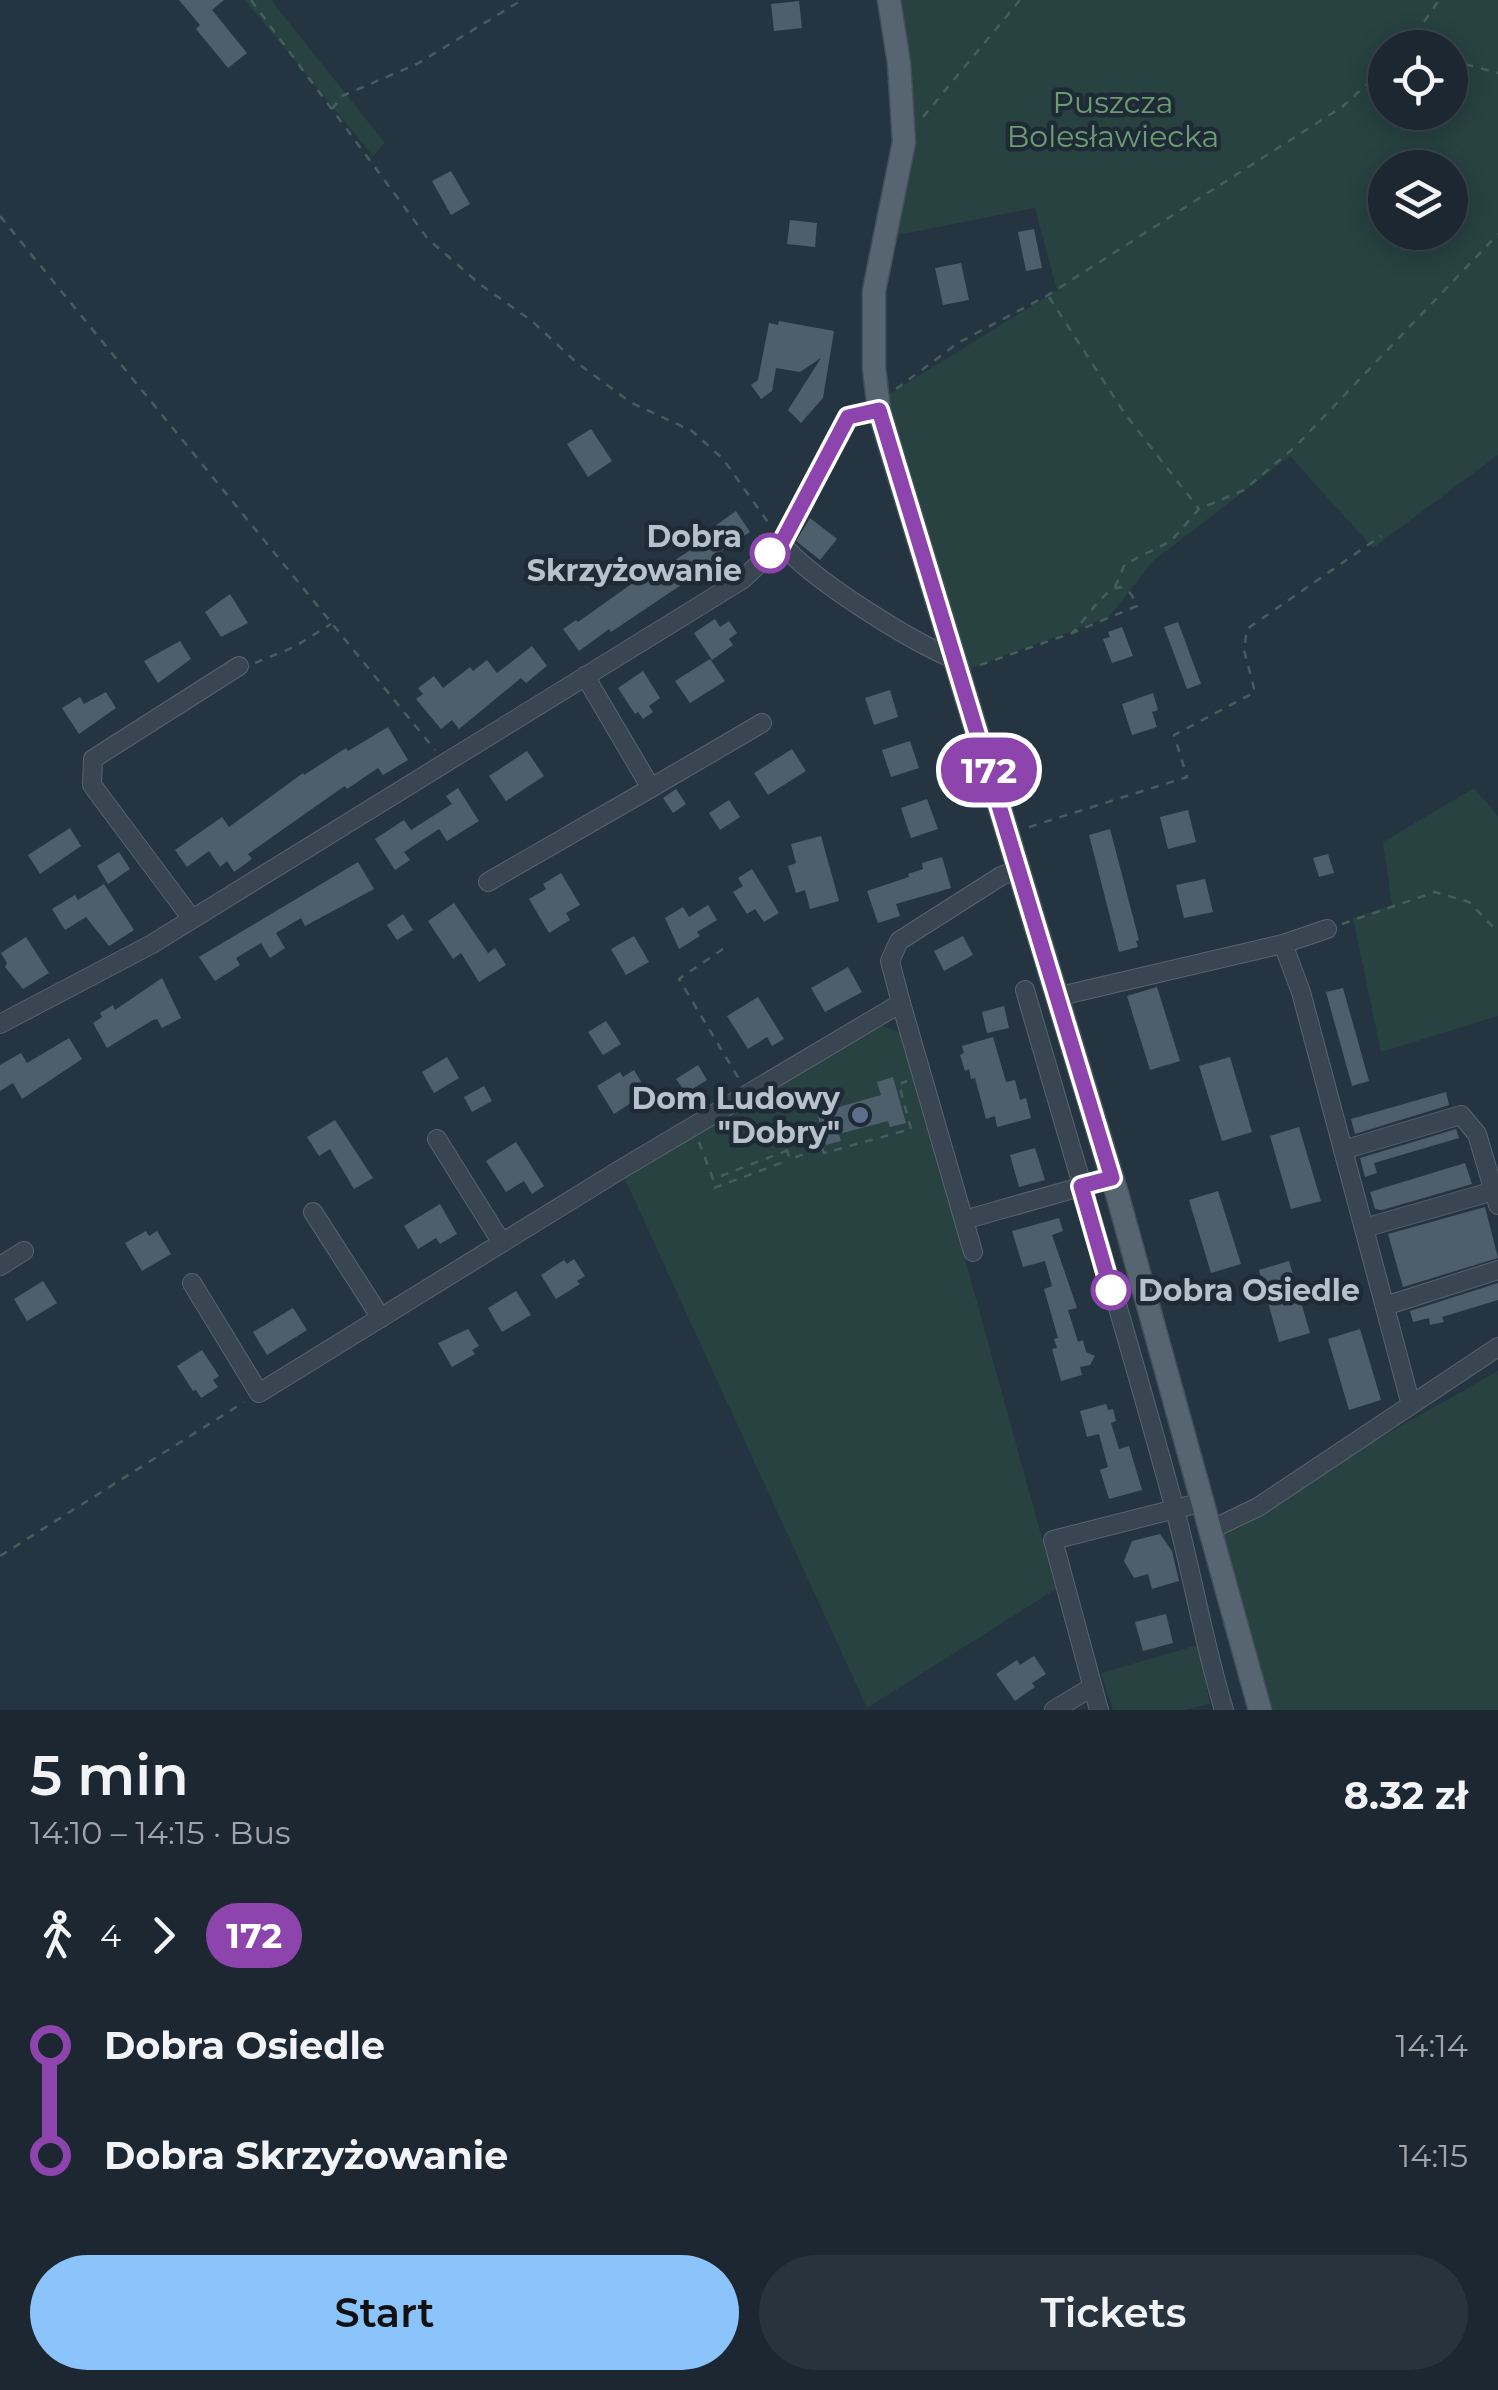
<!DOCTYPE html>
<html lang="en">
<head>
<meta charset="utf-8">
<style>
	body { margin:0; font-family:Montserrat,sans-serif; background:#29333d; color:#f1f3f6; height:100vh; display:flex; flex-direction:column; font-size:38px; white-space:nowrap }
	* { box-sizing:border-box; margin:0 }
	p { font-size:32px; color:#a0a5ab }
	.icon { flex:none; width:55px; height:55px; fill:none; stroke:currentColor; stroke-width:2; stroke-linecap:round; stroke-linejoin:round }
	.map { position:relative; height:1710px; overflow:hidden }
	.side { display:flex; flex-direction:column; background:#1c2731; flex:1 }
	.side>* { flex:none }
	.badge { padding:0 20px; border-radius:32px; font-size:35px; line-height:65px }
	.controls { position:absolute; left:1368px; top:30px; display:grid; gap:20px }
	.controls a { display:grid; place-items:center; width:100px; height:100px; border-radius:50%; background:#1c2731; box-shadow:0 5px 25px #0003,0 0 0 2px #3a444d; font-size:50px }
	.map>.badge { position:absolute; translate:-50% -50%; box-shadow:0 0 0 5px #fff }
	.legs { display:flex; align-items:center; gap:15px; height:110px; padding:0 30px; font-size:32px }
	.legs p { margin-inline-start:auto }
	.summary { display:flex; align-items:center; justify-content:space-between; height:170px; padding:0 30px }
	h1 { font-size:55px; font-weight:600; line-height:75px }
	.cta { display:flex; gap:20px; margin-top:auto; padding:20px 30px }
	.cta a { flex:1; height:115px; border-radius:60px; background:#8bc4fa; color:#111; font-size:40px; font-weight:600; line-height:115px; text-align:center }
	.cta a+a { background:#29333d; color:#f1f3f6 }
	ul { padding:0 30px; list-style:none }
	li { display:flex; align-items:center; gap:35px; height:110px; font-size:38px }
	li i { display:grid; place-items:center; width:15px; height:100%; margin:0 12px; background:currentColor }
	li i::after { content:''; width:25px; height:25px; margin:-12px; border:8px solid; border-radius:50%; background:#1c2731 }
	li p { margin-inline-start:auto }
	li:first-child i { background:linear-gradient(#0000 50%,currentColor 0) }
	li:last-child i { background:linear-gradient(currentColor 50%,#0000 0) }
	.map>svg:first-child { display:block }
	.green { fill:#274241; fill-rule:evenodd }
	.building { fill:#4e5f6c }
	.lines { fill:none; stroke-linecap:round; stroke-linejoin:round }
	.minor-casing { stroke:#57646e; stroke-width:20 }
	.major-casing { stroke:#434f5a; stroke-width:25 }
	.path { stroke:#455e5d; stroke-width:2.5; stroke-dasharray:8 8; stroke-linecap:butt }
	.minor { stroke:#394651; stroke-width:18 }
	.major { stroke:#576571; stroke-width:22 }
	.line-1-casing { stroke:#fff; stroke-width:22 }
	.line-1 { stroke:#8e44ad; stroke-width:15 }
	.stop-1-dot { fill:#fff; stroke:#8e44ad; stroke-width:5 }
	.service-dot { fill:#5c6f8a; stroke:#1e2b36; stroke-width:4 }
	.labels { text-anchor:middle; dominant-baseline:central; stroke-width:9; stroke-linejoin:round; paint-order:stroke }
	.park-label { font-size:30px; fill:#6c9c71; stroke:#1e2b36 }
	.stop-label { font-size:30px; font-weight:bold; fill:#b6c1cb; stroke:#1e2b36; text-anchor:end }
	.poi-label { font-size:30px; font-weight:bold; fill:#b6c1cb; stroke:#1e2b36; text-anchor:end }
</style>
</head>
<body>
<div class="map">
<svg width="1498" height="1710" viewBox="0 0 1498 1710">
	<rect width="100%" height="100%" fill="#253441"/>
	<g class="green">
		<polygon points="245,0 271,0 385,143 373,156"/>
		<path d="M891,0H1498V455L1373,548L1290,456L1153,561L1109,617L969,669L888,395L1057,290L1035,208L888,237L903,149ZM1385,48H1450V112H1385ZM1385,168H1450V232H1385Z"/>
		<polygon points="1474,788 1498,816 1498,1016 1381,1052 1353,918 1392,905 1383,842"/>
		<polygon points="878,1024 903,1034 1056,1589 867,1708 624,1177"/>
		<polygon points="1498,1371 1498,1710 1247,1710 1259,1707 1211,1533"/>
		<polygon points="1198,1645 1210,1704 1186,1710 1113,1710 1101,1673"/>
	</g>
	<g class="building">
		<polygon points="179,0 224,0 212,10 247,53 228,68 196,29 200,25"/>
		<polygon points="799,1 802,28 774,31 771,4"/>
		<polygon points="451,171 470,204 451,215 432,181"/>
		<polygon points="790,220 817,223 815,247 787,244"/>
		<polygon points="1034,229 1042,268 1026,271 1018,232"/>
		<polygon points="961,263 969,300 943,305 935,268"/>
		<polygon points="779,321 834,331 823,398 801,423 788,410 821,358 800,372 776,368 772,391 761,399 751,385 758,380 769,323 778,325"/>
		<polygon points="591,429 612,461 588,477 567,444"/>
		<polygon points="736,511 750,532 711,558 716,566 690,579 611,632 609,629 579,651 563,629 576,620 578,622 661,563 664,567 719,532 715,526"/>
		<polygon points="810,518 837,539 820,560 796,541"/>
		<polygon points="230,594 248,623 221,637 205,612"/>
		<polygon points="715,619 720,627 729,621 737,633 729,639 733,645 712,660 694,633"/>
		<polygon points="1178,622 1201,684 1187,689 1164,627"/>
		<polygon points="1122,627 1133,656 1112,663 1103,639 1110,637 1108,632"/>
		<polygon points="180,641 191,659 158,683 144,661"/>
		<polygon points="532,646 547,666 526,683 521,678 459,729 452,720 441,729 416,699 423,694 418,688 434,676 443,688 470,667 473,671 487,660 497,673"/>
		<polygon points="710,659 725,681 690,703 675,681"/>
		<polygon points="643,671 660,698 649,706 653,712 643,719 638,712 635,714 618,688"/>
		<polygon points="890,690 898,717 874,725 865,698"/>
		<polygon points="106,692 116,708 79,734 62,708 80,697 84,704"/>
		<polygon points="1153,693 1158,710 1152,712 1157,727 1132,735 1122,704"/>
		<polygon points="388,727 408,760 383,775 378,768 347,789 345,786 336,792 248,854 252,859 234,872 227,861 220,867 209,851 187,867 175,850 222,817 229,827 303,773 304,775 346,748 348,751"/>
		<polygon points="910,741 919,768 891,777 882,750"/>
		<polygon points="792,749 806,771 768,795 754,773"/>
		<polygon points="527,751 544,776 506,801 489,776"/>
		<polygon points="458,788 479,821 447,841 439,829 404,852 410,860 395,870 375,839 404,820 411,830 452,804 446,796"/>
		<polygon points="676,789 686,804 673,813 663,798"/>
		<polygon points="927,799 938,829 911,838 901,808"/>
		<polygon points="729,800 740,817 720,830 709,813"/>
		<polygon points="1188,810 1196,842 1168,849 1160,817"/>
		<polygon points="70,828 81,846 40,874 28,855"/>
		<polygon points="1110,829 1139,940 1136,941 1138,947 1119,952 1089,835"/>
		<polygon points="821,836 839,901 810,909 805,890 796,893 788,866 796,863 791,844"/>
		<polygon points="119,852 130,869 108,884 97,866"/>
		<polygon points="1328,854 1334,873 1319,877 1313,858"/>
		<polygon points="942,857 951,888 896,904 900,916 878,923 867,891 909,877 908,874 923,869 922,863"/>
		<polygon points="358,862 374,889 305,926 301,918 276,933 285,948 270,958 261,943 236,958 240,965 215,981 199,957"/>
		<polygon points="752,869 779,913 764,922 755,909 747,914 733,892 743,886 738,878"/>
		<polygon points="561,873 580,905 566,913 570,920 549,933 529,899 546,889 543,884"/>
		<polygon points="1205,879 1213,912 1184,918 1176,885"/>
		<polygon points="104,884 134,930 109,946 86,917 65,930 52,909 75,895 78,900"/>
		<polygon points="454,903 488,953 495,948 506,965 479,982 461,953 453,959 428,921"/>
		<polygon points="708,905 717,920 697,932 700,936 679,949 665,918 683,907 689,917"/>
		<polygon points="403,914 413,930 397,940 387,925"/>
		<polygon points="634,936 649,962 626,975 611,949"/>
		<polygon points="963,936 973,955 944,971 934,951"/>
		<polygon points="26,937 49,973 23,989 5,967 7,963 1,953"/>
		<polygon points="848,967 862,992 825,1012 811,988"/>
		<polygon points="162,978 181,1018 162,1028 157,1019 153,1020 107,1048 93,1023 102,1017 100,1013 113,1005 115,1010"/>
		<polygon points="1157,987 1180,1061 1150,1070 1127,996"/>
		<polygon points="1343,988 1369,1081 1352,1086 1326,992"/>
		<polygon points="758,997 784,1039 772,1046 767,1037 748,1049 727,1016"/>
		<polygon points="1004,1006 1009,1028 987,1033 982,1012"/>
		<polygon points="606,1021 621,1044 603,1055 588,1032"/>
		<polygon points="993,1037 1006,1082 1015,1080 1020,1100 1026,1098 1031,1118 997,1127 995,1116 986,1119 975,1078 971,1079 969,1069 965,1071 960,1055 964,1053 962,1046"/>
		<polygon points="69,1038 82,1059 22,1099 13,1083 0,1091 0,1065 21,1053 27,1063"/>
		<polygon points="447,1057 459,1078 434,1093 422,1072"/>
		<polygon points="1230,1057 1252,1132 1222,1141 1199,1066"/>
		<polygon points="698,1065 707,1080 686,1093 676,1079"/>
		<polygon points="634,1070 645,1088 635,1095 637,1099 614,1114 597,1086 620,1072 623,1077"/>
		<polygon points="893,1077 906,1123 890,1127 888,1121 839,1134 841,1141 826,1145 813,1100 828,1096 832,1109 881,1095 877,1082"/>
		<polygon points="484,1086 492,1101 472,1112 464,1097"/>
		<polygon points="1446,1092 1449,1105 1355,1134 1351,1119"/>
		<polygon points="335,1120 373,1178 354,1189 330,1149 319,1156 307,1137"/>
		<polygon points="1299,1127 1321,1201 1291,1209 1270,1136"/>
		<polygon points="1456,1129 1459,1138 1374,1163 1377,1173 1365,1177 1360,1158"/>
		<polygon points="516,1142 544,1186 532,1194 524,1181 506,1192 486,1161"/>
		<polygon points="1035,1148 1045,1180 1019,1187 1010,1155"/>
		<polygon points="1465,1163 1472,1184 1382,1210 1375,1209 1370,1192"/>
		<polygon points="1218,1191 1241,1264 1211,1273 1189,1200"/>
		<polygon points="440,1204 457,1234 440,1244 436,1238 418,1249 404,1226"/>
		<polygon points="1485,1207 1498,1258 1403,1287 1388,1234"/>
		<polygon points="1059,1218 1063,1231 1052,1235 1077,1308 1068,1310 1078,1342 1083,1340 1086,1352 1095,1356 1090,1365 1080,1367 1082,1375 1061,1381 1052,1349 1057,1348 1054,1339 1058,1338 1044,1289 1052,1286 1045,1261 1023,1267 1012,1231"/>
		<polygon points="146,1231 149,1236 157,1231 171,1254 142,1271 125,1243"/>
		<polygon points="574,1259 585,1276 577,1281 580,1284 556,1299 541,1275 564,1260 567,1264"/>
		<polygon points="1289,1261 1310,1333 1279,1342 1259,1270"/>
		<polygon points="43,1281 57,1303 27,1321 14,1299"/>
		<polygon points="1498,1283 1498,1300 1442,1317 1444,1322 1430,1325 1429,1318 1413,1322 1410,1311"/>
		<polygon points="516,1291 531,1315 502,1332 488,1308"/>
		<polygon points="293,1308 307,1330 267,1355 253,1332"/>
		<polygon points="468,1329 479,1346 472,1350 475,1354 452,1367 438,1343"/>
		<polygon points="1360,1329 1381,1400 1349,1410 1328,1339"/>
		<polygon points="202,1350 219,1376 213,1380 218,1387 201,1398 196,1390 193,1391 177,1366"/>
		<polygon points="1106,1404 1108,1410 1113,1409 1116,1421 1111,1423 1119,1449 1129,1446 1142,1490 1109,1499 1100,1470 1108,1467 1099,1434 1087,1437 1080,1411"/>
		<polygon points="1160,1534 1172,1551 1179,1581 1152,1589 1148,1574 1134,1578 1124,1561 1132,1541"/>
		<polygon points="1166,1614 1173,1643 1143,1651 1135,1622"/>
		<polygon points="1034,1656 1046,1674 1032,1683 1035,1687 1015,1701 996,1674 1017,1660 1020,1665"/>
	</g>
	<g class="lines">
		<g class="minor-casing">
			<g id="minor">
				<path d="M781,543C812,580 910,641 956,660"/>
				<polyline points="651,788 762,723"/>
				<polyline points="488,882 651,788 585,676"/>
				<polyline points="192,919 92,785 93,759 239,666"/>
				<polyline points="1283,944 1301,992 1411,1405"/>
				<path d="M1025,990C1075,1163 1128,1336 1175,1510C1193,1577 1204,1644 1224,1710"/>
				<polyline points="1056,997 1283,944 1327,929"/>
				<polyline points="901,1003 973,1252"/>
				<polyline points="0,1024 152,944 743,579 781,543 848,417 879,410"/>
				<polyline points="437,1139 502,1243"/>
				<polyline points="1343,1150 1461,1115 1477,1134 1498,1205"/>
				<polyline points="313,1212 381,1318"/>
				<polyline points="964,1220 1112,1178"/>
				<polyline points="1364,1228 1494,1191"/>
				<polyline points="0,1266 24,1251"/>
				<polyline points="192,1283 259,1393 623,1168 901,1003 890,961 899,941 1001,876 1019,869"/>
				<polyline points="1385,1306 1498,1270"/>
				<polyline points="1210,1530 1258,1507 1498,1347"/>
				<polyline points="1054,1710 1092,1687"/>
				<polyline points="1099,1710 1053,1540 1203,1502"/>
			</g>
		</g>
		<g class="major-casing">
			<polyline id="major" points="889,0 899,63 904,142 874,291 874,368 879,410 1118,1197 1260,1710"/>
		</g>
		<g class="path">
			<polyline points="251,0 428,239 481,285 532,321 576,362 630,402 692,431 723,459 770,525"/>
			<polyline points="1406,48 1439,0"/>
			<polyline points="1450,60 1498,73"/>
			<polyline points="332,109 342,96 417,64 522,0"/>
			<polyline points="923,117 1020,0"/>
			<polyline points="0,216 435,750"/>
			<polyline points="1049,297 1125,414 1199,509"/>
			<polyline points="896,389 958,343 1048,295 1342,107 1385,68"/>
			<polyline points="1115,587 1125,564 1171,541 1199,509 1244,490 1295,447 1498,234"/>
			<polyline points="255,663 294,647 331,624"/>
			<path d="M980,665L1072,633L1137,606C1119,558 1090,617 1072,633"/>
			<polyline points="1029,827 1187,777 1174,735 1255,692 1244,650 1247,629 1381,536"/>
			<polyline points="1342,924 1435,892 1469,902 1498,932"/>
			<polyline points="723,949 679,979 739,1079"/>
			<polyline points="770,1104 790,1159 822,1148 809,1101"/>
			<polyline points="699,1142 713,1179 786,1151"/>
			<polyline points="822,1148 824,1153 911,1129 899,1084 907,1081"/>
			<polyline points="714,1188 789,1160"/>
			<polyline points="0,1556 244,1402"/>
		</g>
		<use href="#minor" class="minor"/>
		<use href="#major" class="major"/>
	</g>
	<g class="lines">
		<g class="line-1-casing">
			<polyline id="line-1" points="770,553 781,544 848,417 879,410 1112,1178 1081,1186 1111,1290"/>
		</g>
		<use href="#line-1" class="line-1"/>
	</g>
	<g class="stop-1-dot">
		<circle cx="770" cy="553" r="18"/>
		<circle cx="1111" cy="1290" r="18"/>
	</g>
	<circle class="service-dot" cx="860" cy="1115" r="10"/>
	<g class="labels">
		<g class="park-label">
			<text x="1113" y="102">Puszcza<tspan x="1113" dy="34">Bolesławiecka</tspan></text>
		</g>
		<g class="stop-label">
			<text x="742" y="536">Dobra<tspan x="742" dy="34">Skrzyżowanie</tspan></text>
			<text x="1138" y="1290" text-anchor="start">Dobra Osiedle</text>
		</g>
		<g class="poi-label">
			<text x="840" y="1098">Dom Ludowy<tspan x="840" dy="34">"Dobry"</tspan></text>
		</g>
	</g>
</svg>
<div class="controls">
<a><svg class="icon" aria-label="locate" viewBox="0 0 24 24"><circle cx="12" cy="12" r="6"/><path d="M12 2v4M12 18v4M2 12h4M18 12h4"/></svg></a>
<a><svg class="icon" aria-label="layers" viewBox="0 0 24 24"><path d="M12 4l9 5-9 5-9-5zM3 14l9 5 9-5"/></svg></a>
</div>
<b class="badge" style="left:989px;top:770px;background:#8e44ad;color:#fff">172</b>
</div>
<section class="side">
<div class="summary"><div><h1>5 min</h1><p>14:10 – 14:15 · Bus</p></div><b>8.32 zł</b></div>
<div class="legs"><svg class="icon" aria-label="walk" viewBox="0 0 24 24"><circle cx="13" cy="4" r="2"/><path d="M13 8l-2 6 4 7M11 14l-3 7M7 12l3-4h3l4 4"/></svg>4<svg class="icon" aria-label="forward" viewBox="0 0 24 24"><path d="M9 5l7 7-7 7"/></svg><b class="badge" style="background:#8e44ad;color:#fff">172</b></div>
<ul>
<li><i style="color:#8e44ad"></i><b>Dobra Osiedle</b><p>14:14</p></li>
<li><i style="color:#8e44ad"></i><b>Dobra Skrzyżowanie</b><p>14:15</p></li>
</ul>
<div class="cta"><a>Start</a><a>Tickets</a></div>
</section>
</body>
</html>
